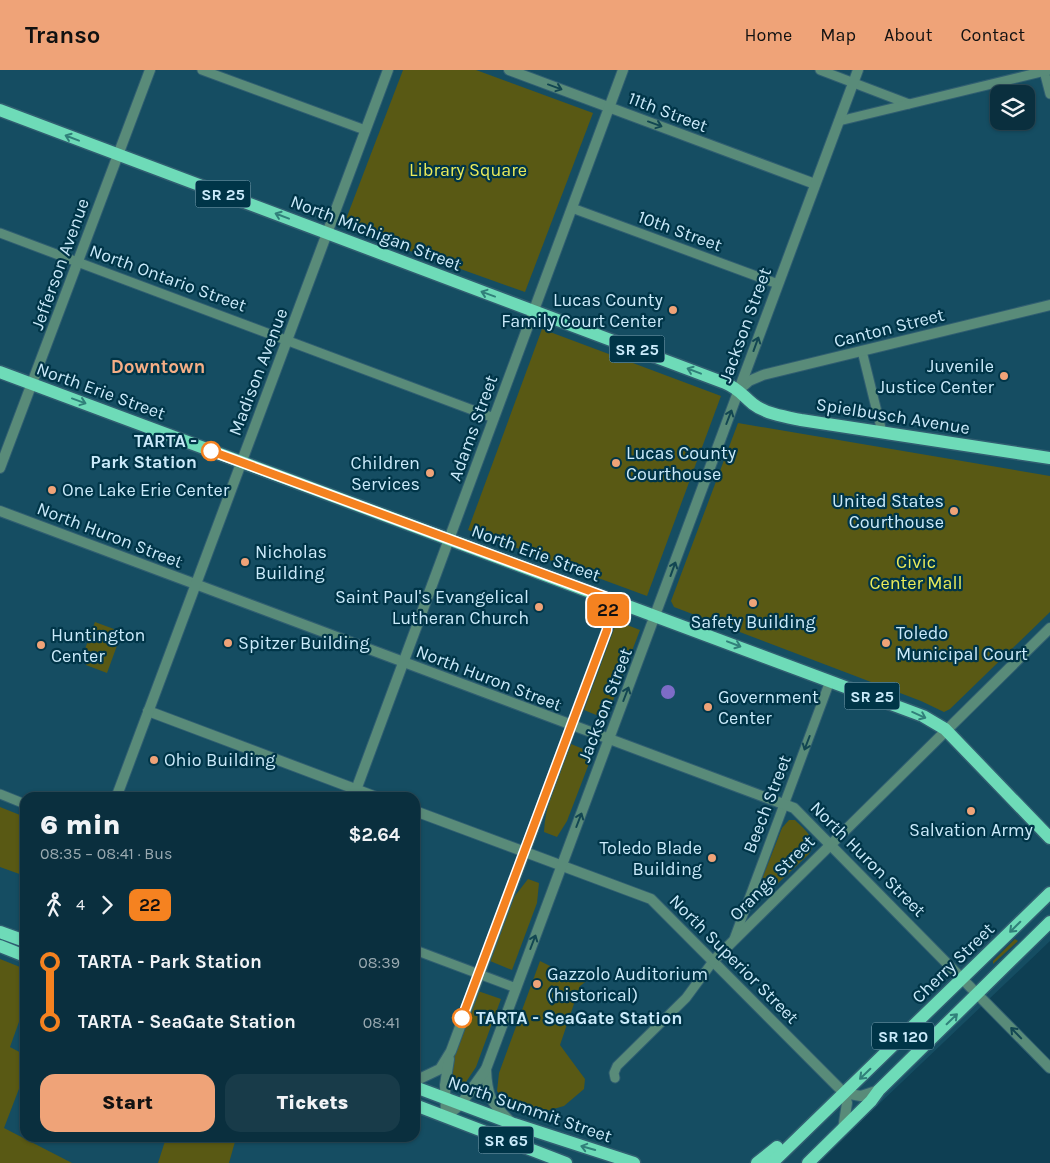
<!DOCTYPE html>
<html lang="en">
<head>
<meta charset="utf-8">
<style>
	body { margin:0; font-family:Karla,sans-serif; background:#183b49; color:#f1f3f6; height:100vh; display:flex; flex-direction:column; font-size:19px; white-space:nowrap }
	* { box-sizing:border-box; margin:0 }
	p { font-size:16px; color:#99a9b0 }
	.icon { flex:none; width:28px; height:28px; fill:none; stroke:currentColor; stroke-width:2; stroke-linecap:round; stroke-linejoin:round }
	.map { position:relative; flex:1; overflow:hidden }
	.panel { position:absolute; left:20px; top:722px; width:400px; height:350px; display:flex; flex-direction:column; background:#0a2f3e; border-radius:15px; box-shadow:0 1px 4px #0004,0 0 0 1px #2a4a58 }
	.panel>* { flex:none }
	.badge { padding:0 10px; border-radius:8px; font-size:18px; line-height:32px }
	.controls { position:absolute; left:990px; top:15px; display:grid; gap:10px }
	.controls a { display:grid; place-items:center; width:45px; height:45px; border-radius:10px; background:#0a2f3e; box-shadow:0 1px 4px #0004,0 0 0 1px #2a4a58; font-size:25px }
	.map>.badge { position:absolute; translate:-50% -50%; box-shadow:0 0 0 2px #fff }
	.legs { display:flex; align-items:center; gap:8px; height:55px; padding:0 20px; font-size:16px }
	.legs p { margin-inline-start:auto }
	.summary { display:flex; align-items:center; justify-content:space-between; height:85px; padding:0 20px }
	h1 { font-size:28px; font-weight:800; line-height:38px }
	.cta { display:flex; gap:10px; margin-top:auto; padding:10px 20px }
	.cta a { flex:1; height:58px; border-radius:15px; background:#efa378; color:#111; font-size:20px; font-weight:800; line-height:58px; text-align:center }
	.cta a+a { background:#183b49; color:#f1f3f6 }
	ul { padding:0 20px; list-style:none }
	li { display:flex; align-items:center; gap:18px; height:60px; font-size:19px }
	li i { display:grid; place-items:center; width:8px; height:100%; margin:0 6px; background:currentColor }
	li i::after { content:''; width:12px; height:12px; margin:-6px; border:4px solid; border-radius:50%; background:#0a2f3e }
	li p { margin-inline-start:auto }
	li:first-child i { background:linear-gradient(#0000 50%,currentColor 0) }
	li:last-child i { background:linear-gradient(currentColor 50%,#0000 0) }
	header { display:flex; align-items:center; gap:30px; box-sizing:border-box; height:70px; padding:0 25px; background:#efa378; color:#111 }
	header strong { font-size:24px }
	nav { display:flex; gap:28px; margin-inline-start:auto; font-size:18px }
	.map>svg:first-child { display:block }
	.built { fill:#154d62; fill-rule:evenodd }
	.green { fill:#595914 }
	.water { fill:#7d6cc6 }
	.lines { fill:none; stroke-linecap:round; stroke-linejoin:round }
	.minor-casing { stroke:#305e71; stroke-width:11 }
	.tertiary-casing { stroke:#305e71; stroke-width:12 }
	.primary-casing { stroke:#305e71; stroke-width:15 }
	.minor { stroke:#598b79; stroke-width:9 }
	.tertiary { stroke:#598b79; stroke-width:10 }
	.primary { stroke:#6edbb8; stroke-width:12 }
	.oneway { stroke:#124652 }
	.oneway2 { stroke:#31807a }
	.line-1-casing { stroke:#fff; stroke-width:11 }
	.line-1 { stroke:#f58220; stroke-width:8 }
	.poi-dot { fill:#efa378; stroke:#003548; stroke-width:2 }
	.stop-1-dot { fill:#fff; stroke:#f58220; stroke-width:2.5 }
	.labels { text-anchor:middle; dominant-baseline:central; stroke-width:4.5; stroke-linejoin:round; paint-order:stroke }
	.shield { fill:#003548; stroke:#8db4c5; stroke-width:1 }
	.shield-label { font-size:16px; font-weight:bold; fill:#caeafa }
	.street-label { font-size:18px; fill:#caeafa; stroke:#003548 }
	.park-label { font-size:18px; fill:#eaeb5a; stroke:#003548 }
	.poi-label { font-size:18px; fill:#caeafa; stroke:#003548; text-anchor:start }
	.stop-label { font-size:18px; font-weight:bold; fill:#caeafa; stroke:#003548; text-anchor:end }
	.neighbourhood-label { font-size:19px; font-weight:bold; fill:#f5ae86; stroke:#003548 }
</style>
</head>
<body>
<header>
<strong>Transo</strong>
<nav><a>Home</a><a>Map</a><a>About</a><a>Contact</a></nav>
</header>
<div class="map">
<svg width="1050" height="1093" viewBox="0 0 1050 1093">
	<rect width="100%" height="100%" fill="#0e3f53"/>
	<path class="built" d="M0,0H1050V871L817,1093H0ZM999,24H1026V51H999ZM25,728H415V1068H25Z"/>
	<g class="green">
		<polygon points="403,0 476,0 593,43 525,222 343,157"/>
		<polygon points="542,259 721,326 647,526 468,460"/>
		<polygon points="738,353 1050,406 1050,542 950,639 944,642 921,631 674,537 671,531"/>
		<polygon points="617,551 640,560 606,649 584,640"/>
		<polygon points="95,552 122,562 107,603 86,595 82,587"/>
		<path d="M571,674L593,683L567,751L557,767L544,762C545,732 560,702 571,674Z"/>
		<polygon points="0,737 25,747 25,806 0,797"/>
		<path d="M789,750H795C805,760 819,770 809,784L775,816L767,819L763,816L762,809L782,758Z"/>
		<polygon points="528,809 539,813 537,833 512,900 490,891 514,827"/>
		<polygon points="1015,869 1018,871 993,894 993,891"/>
		<polygon points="0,889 25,899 25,935 10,977 25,985 25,1003 4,1058 72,1093 0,1093"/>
		<polygon points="540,891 570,906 578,906 588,910 580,916 560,975 585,1009 584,1019 564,1036 532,1045 504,1030 497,1021 499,1003"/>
		<path d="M478,921L501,929L476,997L462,1018L450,1013C451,981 467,950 478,921Z"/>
		<polygon points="166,1068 236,1068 229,1093 158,1093"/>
	</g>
	<circle class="water" cx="668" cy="622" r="7"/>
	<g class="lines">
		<g class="minor-casing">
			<g id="minor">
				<polyline points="202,0 365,60"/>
				<polyline points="820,0 909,34"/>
				<polyline points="1044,1 1050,24"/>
				<polyline points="839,51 1049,0"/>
				<polyline points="572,138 778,214"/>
				<polyline points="0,163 494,348"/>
				<polyline points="862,281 882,362"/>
				<polyline points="0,724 25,734"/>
				<polyline points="734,869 830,611"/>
				<polyline points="415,880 516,918"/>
				<polyline points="25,955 25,970"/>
				<polyline points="615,1008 614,1003 617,996 686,928 714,890"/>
			</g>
		</g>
		<g class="tertiary-casing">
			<g id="tertiary">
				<polyline points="509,0 815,114"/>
				<polyline points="740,319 749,311 763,305 1050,235"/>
				<polyline points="0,398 150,0"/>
				<polyline points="0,441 794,738 1050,998"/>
				<polyline points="148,641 379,728"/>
				<polyline points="116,728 388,0"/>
				<polyline points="353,728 623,0"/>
				<polyline points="415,741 651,829 844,1023 861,1026 879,1020"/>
				<polyline points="714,890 1050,558"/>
				<path d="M486,999C487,1027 491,1033 511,1052"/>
				<polyline points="415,1011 440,999 451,981 607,560 608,541 606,527"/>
				<polyline points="446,1047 461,1034 486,999 858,0"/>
				<polyline points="446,1047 445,1015 449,989"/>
				<polyline points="843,1059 847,1033 844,1023"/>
			</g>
		</g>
		<g class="primary-casing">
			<g id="primary">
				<path d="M0,40L725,313C738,318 743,326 753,334C766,344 786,347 801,350L1050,388"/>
				<polyline points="0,302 923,646 945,659 1050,768"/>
				<polyline points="0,862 25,871"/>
				<polyline points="0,876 25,886"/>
				<polyline points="415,1017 514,1054 634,1093"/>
				<polyline points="415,1035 566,1093"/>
				<polyline points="757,1093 777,1077"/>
				<polyline points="772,1093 1050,823"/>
				<polyline points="808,1093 871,1031 879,1020 1050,852"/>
			</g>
		</g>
		<use href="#minor" class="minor"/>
		<use href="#tertiary" class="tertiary"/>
		<use href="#primary" class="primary"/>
	</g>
	<defs><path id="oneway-shaft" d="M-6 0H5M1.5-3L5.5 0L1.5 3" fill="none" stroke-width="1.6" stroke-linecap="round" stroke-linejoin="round" transform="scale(1.25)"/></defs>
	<g class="oneway">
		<use href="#oneway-shaft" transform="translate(555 17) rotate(20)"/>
		<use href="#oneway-shaft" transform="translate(655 54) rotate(20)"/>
		<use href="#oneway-shaft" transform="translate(756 274) rotate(-70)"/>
		<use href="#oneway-shaft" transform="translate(729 347) rotate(-69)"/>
		<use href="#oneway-shaft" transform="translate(673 499) rotate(-70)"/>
		<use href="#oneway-shaft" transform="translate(626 624) rotate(-69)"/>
		<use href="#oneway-shaft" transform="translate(807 673) rotate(111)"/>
		<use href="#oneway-shaft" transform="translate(579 750) rotate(-69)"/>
		<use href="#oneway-shaft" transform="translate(533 872) rotate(-69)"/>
		<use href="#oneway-shaft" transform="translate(1016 963) rotate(-134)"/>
	</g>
	<g class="oneway2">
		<use href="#oneway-shaft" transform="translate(72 68) rotate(-159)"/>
		<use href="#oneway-shaft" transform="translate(282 146) rotate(-159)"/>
		<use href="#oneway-shaft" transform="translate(488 224) rotate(-160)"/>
		<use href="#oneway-shaft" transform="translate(694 301) rotate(-159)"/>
		<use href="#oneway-shaft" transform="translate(79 331) rotate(20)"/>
		<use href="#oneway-shaft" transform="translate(734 574) rotate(21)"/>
		<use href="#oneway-shaft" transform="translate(919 645) rotate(24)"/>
		<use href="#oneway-shaft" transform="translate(1015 857) rotate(135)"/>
		<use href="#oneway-shaft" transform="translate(952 949) rotate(-44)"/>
		<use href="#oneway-shaft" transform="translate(865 1004) rotate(136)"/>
		<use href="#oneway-shaft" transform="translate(588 1078) rotate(-164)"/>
	</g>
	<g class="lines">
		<g class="line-1-casing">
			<polyline id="line-1" points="211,381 606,527 608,541 607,560 462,948"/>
		</g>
		<use href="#line-1" class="line-1"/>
	</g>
	<g class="poi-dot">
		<circle cx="673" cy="240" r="5"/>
		<circle cx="1004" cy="306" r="5"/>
		<circle cx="616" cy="393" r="5"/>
		<circle cx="430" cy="403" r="5"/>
		<circle cx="52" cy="420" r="5"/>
		<circle cx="954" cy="441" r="5"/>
		<circle cx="245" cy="492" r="5"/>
		<circle cx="753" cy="533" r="5"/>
		<circle cx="539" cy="537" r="5"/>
		<circle cx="228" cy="573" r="5"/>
		<circle cx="886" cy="573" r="5"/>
		<circle cx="41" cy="575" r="5"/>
		<circle cx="708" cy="637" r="5"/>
		<circle cx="154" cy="690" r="5"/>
		<circle cx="971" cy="741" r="5"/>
		<circle cx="712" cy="788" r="5"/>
		<circle cx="537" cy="914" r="5"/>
	</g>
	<g class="stop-1-dot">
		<circle cx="211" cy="381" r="9"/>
		<circle cx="462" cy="948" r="9"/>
	</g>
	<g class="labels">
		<g class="shield">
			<rect x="195.5" y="110.5" width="55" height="27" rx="4"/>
			<rect x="609.5" y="265.5" width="55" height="27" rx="4"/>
			<rect x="844.5" y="612.5" width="55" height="27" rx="4"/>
			<rect x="872" y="952.5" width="62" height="27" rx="4"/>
			<rect x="478.5" y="1056.5" width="55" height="27" rx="4"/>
		</g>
		<g class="shield-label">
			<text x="223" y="124">SR 25</text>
			<text x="637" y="279">SR 25</text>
			<text x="872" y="626">SR 25</text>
			<text x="903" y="966">SR 120</text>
			<text x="506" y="1070">SR 65</text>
		</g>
		<g class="street-label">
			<text transform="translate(668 42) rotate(21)">11th Street</text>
			<text transform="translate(680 161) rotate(20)">10th Street</text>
			<text transform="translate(376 163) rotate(21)">North Michigan Street</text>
			<text transform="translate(60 194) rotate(-70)">Jefferson Avenue</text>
			<text transform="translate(168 208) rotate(20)">North Ontario Street</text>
			<text transform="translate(745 255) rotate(-70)">Jackson Street</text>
			<text transform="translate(889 258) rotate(-14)">Canton Street</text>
			<text transform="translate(258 302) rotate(-69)">Madison Avenue</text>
			<text transform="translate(101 321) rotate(20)">North Erie Street</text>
			<text transform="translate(893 346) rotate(9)">Spielbusch Avenue</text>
			<text transform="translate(473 358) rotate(-70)">Adams Street</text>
			<text transform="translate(110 465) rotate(21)">North Huron Street</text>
			<text transform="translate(536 483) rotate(20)">North Erie Street</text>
			<text transform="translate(489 608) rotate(21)">North Huron Street</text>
			<text transform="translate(605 635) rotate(-69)">Jackson Street</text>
			<text transform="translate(767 734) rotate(-69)">Beech Street</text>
			<text transform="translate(868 789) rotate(45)">North Huron Street</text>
			<text transform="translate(772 808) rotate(-45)">Orange Street</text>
			<text transform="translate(734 889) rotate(45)">North Superior Street</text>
			<text transform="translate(953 893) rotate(-44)">Cherry Street</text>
			<text transform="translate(530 1039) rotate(19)">North Summit Street</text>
		</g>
		<g class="park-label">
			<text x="468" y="100">Library Square</text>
			<text x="916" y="492">Civic<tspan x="916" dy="21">Center Mall</tspan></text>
		</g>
		<g class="poi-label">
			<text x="663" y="230" text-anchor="end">Lucas County<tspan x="663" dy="21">Family Court Center</tspan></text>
			<text x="994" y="296" text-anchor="end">Juvenile<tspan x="994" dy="21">Justice Center</tspan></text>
			<text x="626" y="383">Lucas County<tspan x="626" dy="21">Courthouse</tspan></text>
			<text x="420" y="393" text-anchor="end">Children<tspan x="420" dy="21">Services</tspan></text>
			<text x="62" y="420">One Lake Erie Center</text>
			<text x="944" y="431" text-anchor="end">United States<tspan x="944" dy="21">Courthouse</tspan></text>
			<text x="255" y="482">Nicholas<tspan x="255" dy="21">Building</tspan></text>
			<text x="529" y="527" text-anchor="end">Saint Paul's Evangelical<tspan x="529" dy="21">Lutheran Church</tspan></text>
			<text x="753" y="552" text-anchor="middle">Safety Building</text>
			<text x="896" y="563">Toledo<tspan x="896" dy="21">Municipal Court</tspan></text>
			<text x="51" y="565">Huntington<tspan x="51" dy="21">Center</tspan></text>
			<text x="238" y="573">Spitzer Building</text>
			<text x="718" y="627">Government<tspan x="718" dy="21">Center</tspan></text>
			<text x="164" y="690">Ohio Building</text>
			<text x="971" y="760" text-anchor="middle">Salvation Army</text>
			<text x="702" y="778" text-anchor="end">Toledo Blade<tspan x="702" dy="21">Building</tspan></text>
			<text x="547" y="904">Gazzolo Auditorium<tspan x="547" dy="21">(historical)</tspan></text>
		</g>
		<g class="stop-label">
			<text x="197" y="371">TARTA -<tspan x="197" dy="21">Park Station</tspan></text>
			<text x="476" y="948" text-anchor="start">TARTA - SeaGate Station</text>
		</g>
		<g class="neighbourhood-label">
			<text x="158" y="297">Downtown</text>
		</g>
	</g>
</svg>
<div class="controls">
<a><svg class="icon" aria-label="layers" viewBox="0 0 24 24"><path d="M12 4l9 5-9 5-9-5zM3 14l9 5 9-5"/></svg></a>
</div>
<b class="badge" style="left:608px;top:540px;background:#f58220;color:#111">22</b>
<section class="panel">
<div class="summary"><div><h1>6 min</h1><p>08:35 – 08:41 · Bus</p></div><b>$2.64</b></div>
<div class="legs"><svg class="icon" aria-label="walk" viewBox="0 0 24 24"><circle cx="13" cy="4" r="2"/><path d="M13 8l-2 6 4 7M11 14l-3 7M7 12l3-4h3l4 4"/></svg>4<svg class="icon" aria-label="forward" viewBox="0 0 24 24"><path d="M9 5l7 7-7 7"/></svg><b class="badge" style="background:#f58220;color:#111">22</b></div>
<ul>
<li><i style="color:#f58220"></i><b>TARTA - Park Station</b><p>08:39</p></li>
<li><i style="color:#f58220"></i><b>TARTA - SeaGate Station</b><p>08:41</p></li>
</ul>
<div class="cta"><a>Start</a><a>Tickets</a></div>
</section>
</div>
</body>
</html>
